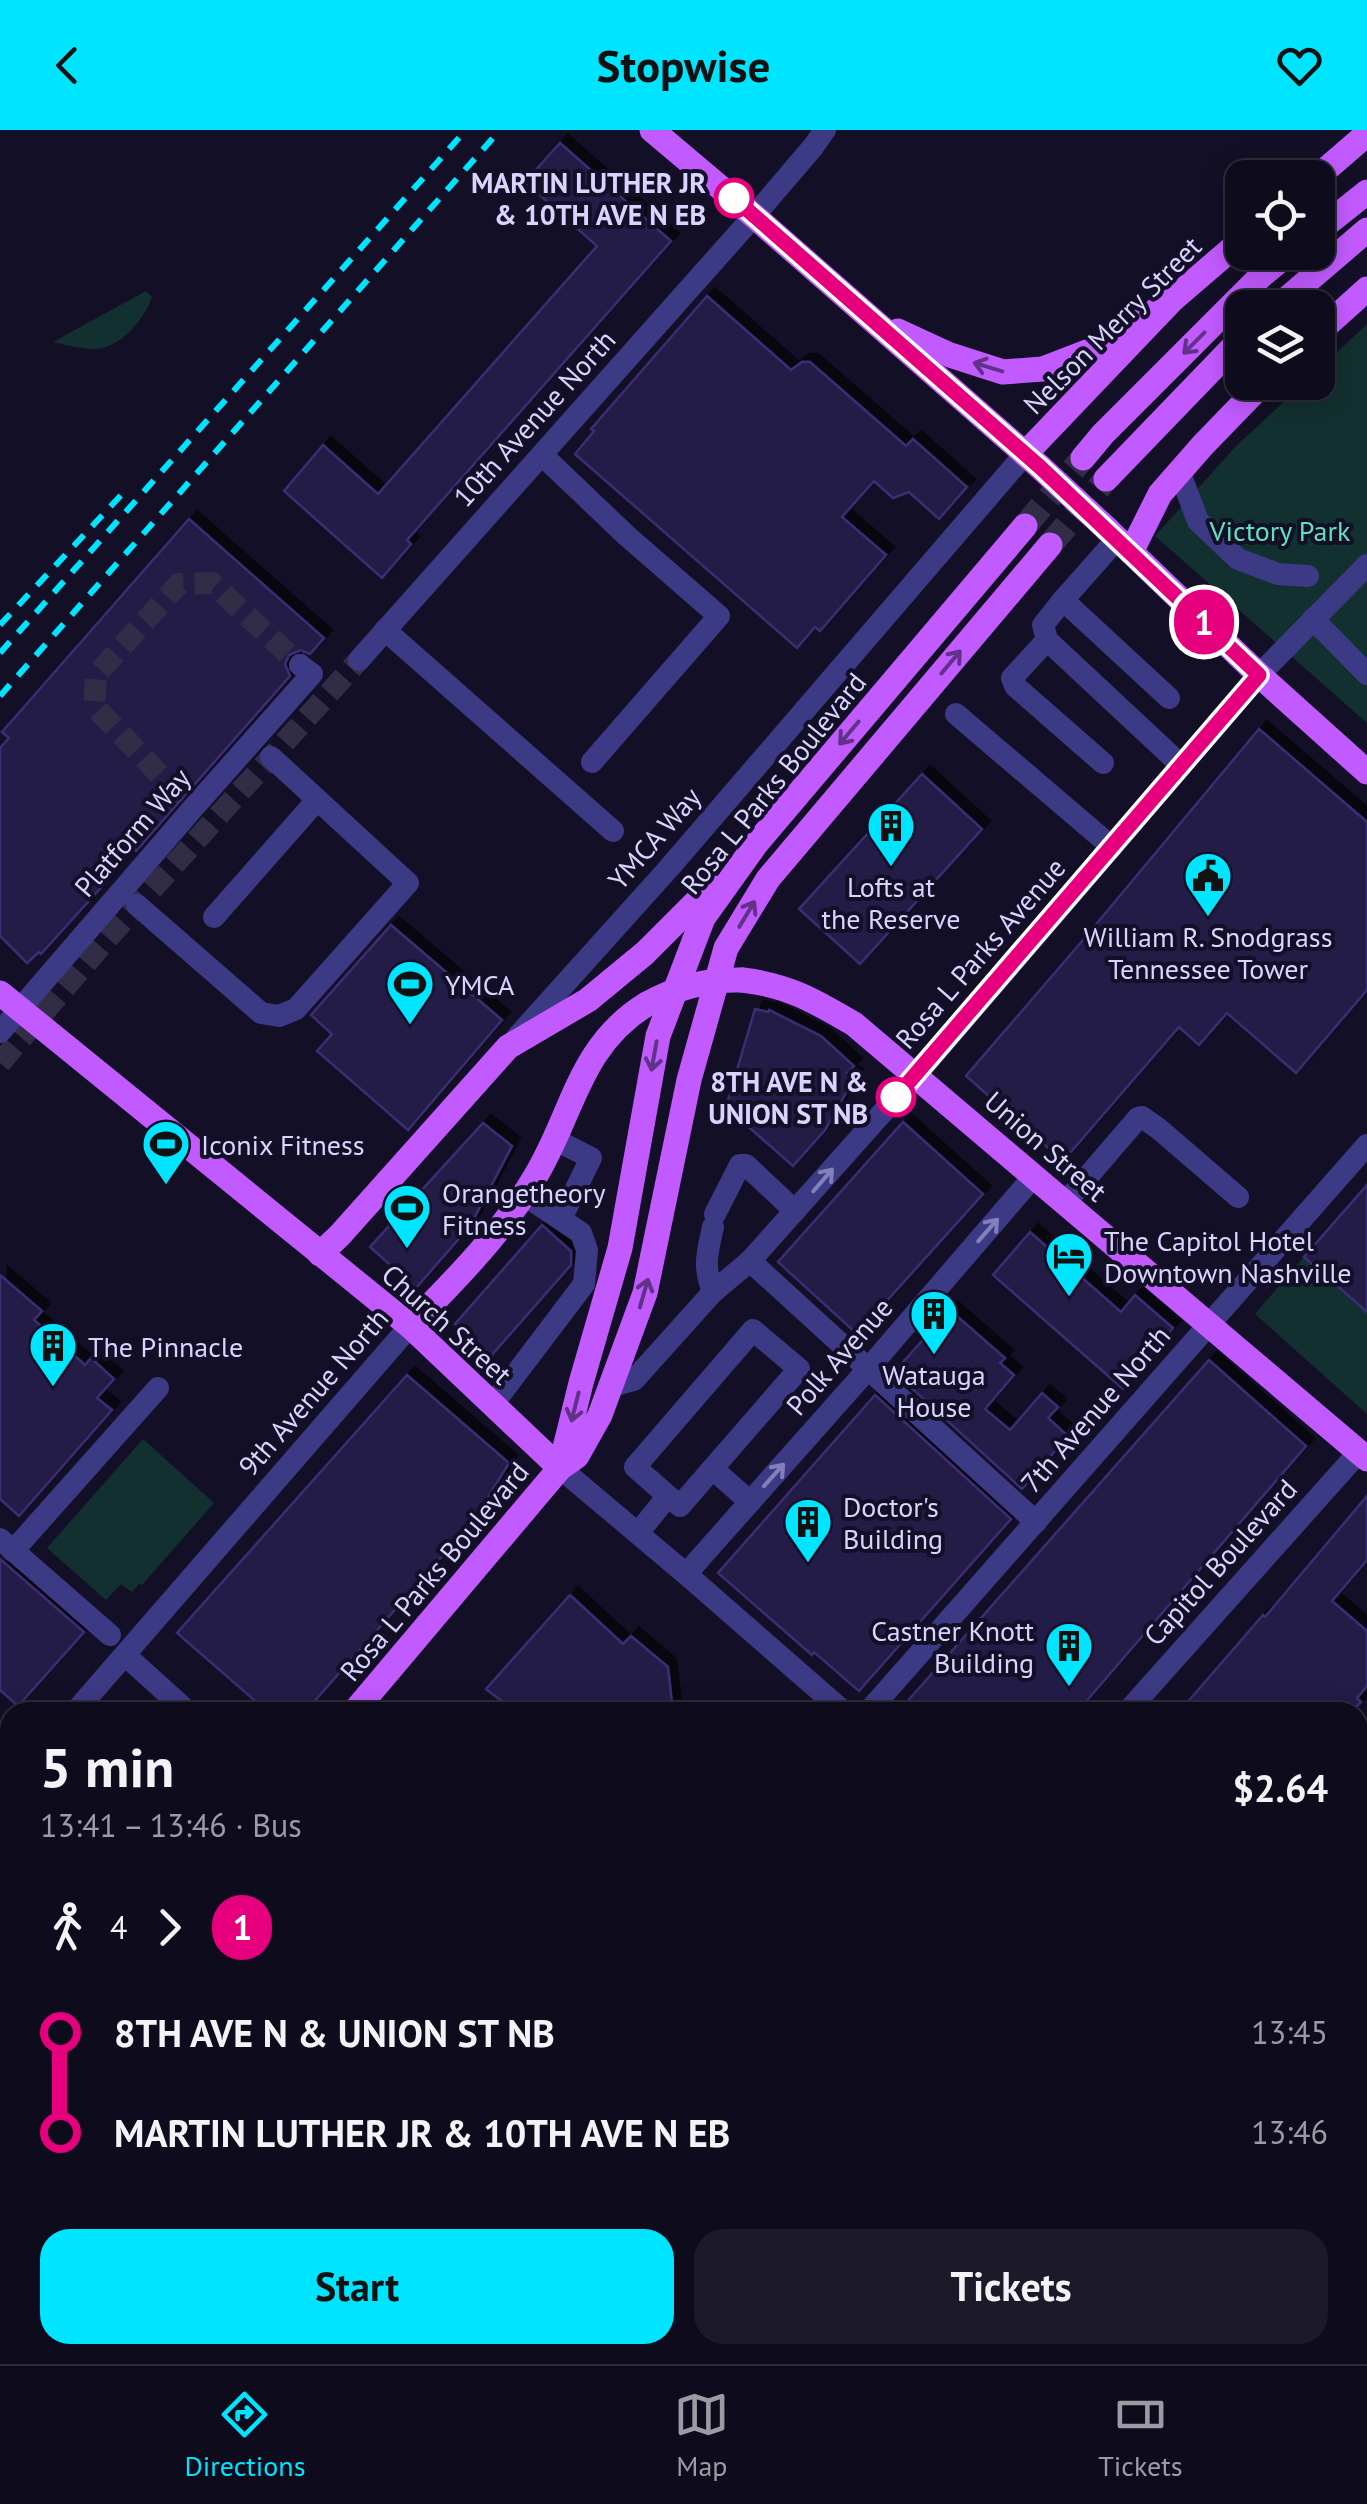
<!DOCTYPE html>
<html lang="en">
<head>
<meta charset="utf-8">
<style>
	body { margin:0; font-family:"PT Sans",sans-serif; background:#1c1929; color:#f1f3f6; height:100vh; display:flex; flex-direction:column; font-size:38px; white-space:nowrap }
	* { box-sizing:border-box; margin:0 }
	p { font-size:32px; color:#9b9ba3 }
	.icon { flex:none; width:55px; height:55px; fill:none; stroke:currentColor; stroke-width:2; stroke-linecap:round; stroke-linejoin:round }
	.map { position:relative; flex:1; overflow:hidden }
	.drawer { position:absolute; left:0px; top:1572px; width:1368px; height:662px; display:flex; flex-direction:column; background:#0e0b1c; border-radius:30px 30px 0 0; box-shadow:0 5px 25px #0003,0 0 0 2px #2e2b3b }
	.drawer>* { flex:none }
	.badge { padding:0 20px; border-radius:32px; font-size:35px; line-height:65px }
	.controls { position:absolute; left:1225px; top:30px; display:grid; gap:20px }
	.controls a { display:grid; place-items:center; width:110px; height:110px; border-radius:20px; background:#0e0b1c; box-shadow:0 5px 25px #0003,0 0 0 2px #2e2b3b; font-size:50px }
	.map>.badge { position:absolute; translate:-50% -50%; box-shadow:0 0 0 5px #fff }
	.legs { display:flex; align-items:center; gap:15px; height:110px; padding:0 40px; font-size:32px }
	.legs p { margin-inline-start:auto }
	.headline { display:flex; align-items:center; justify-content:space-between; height:170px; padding:0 40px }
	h1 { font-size:55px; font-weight:700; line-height:75px }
	.primary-button { display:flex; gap:20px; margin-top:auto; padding:20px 40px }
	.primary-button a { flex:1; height:115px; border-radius:30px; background:#00e5ff; color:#111; font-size:40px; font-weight:700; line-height:115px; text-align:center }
	.primary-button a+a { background:#1c1929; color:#f1f3f6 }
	ul { padding:0 40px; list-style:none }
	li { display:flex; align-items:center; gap:35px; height:100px; font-size:38px }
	li i { display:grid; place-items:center; width:15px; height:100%; margin:0 12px; background:currentColor }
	li i::after { content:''; width:25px; height:25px; margin:-12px; border:8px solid; border-radius:50%; background:#0e0b1c }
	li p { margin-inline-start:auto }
	li:first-child i { background:linear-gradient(#0000 50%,currentColor 0) }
	li:last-child i { background:linear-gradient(currentColor 50%,#0000 0) }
	header { display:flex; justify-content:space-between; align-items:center; height:130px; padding:0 40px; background:#00e5ff; color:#111; font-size:45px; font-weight:700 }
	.tab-bar { display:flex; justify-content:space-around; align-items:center; height:140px; border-top:2px solid #2e2b3b; background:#0e0b1c; font-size:28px; color:#9b9ba3 }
	.tab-bar a { display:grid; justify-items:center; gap:5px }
	.tab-bar .selected { color:#00e5ff }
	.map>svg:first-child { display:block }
	.green { fill:#12302f }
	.building { fill:#241b47; stroke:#3b2d73; stroke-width:2.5; filter:url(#shadow) }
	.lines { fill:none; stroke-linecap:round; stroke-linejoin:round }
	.minor-tunnel { stroke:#312d47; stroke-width:22; stroke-dasharray:22 11; stroke-linecap:butt }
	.major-tunnel { stroke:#312d47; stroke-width:25; stroke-dasharray:25 12; stroke-linecap:butt }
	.minor { stroke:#3d3a85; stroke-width:22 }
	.major { stroke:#c25bff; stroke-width:25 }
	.rail { stroke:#00e5ff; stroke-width:6; stroke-dasharray:15 12; stroke-linecap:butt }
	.major-bridge { stroke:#c25bff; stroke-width:25 }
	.oneway { stroke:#623188 }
	.oneway2 { stroke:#837fbc }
	.line-1-casing { stroke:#fff; stroke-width:22 }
	.line-1 { stroke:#e6007e; stroke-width:15 }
	.stop-1-dot { fill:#fff; stroke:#e6007e; stroke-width:5 }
	.labels { text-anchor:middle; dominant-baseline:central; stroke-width:8; stroke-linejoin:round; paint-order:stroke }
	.stop-label { font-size:28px; font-weight:bold; fill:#d9d4ff; stroke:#130f26; text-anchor:end }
	.street-label { font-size:28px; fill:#d9d4ff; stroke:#130f26 }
	.park-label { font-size:28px; fill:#5fe0c0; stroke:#130f26 }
	.poi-label { font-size:28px; fill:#d9d4ff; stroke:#130f26; text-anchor:start }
</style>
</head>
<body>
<header><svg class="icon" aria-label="back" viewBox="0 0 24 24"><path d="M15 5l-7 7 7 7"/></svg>Stopwise<svg class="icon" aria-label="heart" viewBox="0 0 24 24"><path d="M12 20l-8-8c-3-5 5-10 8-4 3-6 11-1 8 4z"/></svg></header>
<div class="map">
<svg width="1367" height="2234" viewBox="0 0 1367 2234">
	<defs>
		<filter id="shadow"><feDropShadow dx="8" dy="-8" stdDeviation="0" flood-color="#0009"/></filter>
	</defs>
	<rect width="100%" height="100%" fill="#130f26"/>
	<g class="green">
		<path d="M146,161L152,167C144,190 120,219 94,219C80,219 66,215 53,212Z"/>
		<polygon points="1367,194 1367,593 1155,406 1236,316 1304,253 1318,252 1318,240"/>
		<polygon points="1304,1127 1367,1182 1367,1284 1255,1184"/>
		<polygon points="143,1309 214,1373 142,1455 139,1454 132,1462 121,1454 106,1470 47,1418"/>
	</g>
	<g class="building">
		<polygon points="560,13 671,111 407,410 411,414 382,448 284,361 323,315 378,364 597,116 525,52"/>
		<polygon points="707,166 791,240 802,232 810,232 906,316 913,309 967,357 939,389 909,362 893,368 874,351 842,387 886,425 820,501 815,497 797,518 575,324 594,301 591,299"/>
		<polygon points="189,389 324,508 310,524 301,520 289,525 285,534 290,546 136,721 128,714 101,746 107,751 41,824 39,822 27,833 0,806 0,618 9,608 2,602"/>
		<polygon points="1259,599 1367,692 1367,860 1296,943 1227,883 1199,915 1179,897 1063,1031 966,946 1083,810"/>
		<polygon points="922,644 982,699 860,834 799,779"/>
		<polygon points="391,795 502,890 408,1000 317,921 332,904 311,885"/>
		<polygon points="755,879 768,882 769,880 821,906 854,936 847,943 855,947 825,1000 793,1036 726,977"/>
		<polygon points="903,992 983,1064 857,1204 778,1132"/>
		<polygon points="483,993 512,1016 470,1096 416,1158 370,1117"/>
		<polygon points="1367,1055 1367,1182 1304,1127"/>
		<polygon points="542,1095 571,1121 571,1135 491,1226 455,1194"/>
		<polygon points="1030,1102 1121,1182 1135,1165 1173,1198 1123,1259 993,1145"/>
		<polygon points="0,1145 42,1181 34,1190 85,1235 91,1228 114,1249 97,1268 112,1280 19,1386 0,1369"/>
		<polygon points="950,1180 1005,1228 1000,1233 1014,1245 985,1279 1010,1300 1042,1263 1058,1277 1048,1288 1068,1306 1022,1359 894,1242"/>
		<polygon points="1209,1230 1306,1316 1077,1582 898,1582"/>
		<polygon points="407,1245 509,1333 482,1377 438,1431 305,1582 268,1582 177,1503"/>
		<polygon points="875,1265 1011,1389 859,1561 814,1522 812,1525 718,1443"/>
		<polygon points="1367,1366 1367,1430 1332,1471 1367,1501 1367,1556 1357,1568 1361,1572 1351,1582 1179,1582 1263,1485 1265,1487"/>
		<polygon points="0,1429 84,1502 18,1576 0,1560"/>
		<polygon points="570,1465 623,1514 631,1506 668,1537 673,1582 516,1582 486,1559"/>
	</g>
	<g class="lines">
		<g class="minor-tunnel">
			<polyline points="182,668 94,576 96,545 179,454 212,453 300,535"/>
			<polyline points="0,933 107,809 359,530"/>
		</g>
		<g class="major-tunnel">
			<polyline points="1025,396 1083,328"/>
			<polyline points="1050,415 1106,349"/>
		</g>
		<g class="minor">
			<polyline points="542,325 627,406 719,486 592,632"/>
			<polyline points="1179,341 1198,391 1238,429 1278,444 1308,446"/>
			<polyline points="1117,409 1063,470 1169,568"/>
			<polyline points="1063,470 1043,495 1047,510 1181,635"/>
			<polyline points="1313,489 1367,544"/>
			<polyline points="385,500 613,701"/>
			<polyline points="1047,510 1012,548 1015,556 1103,633"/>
			<polyline points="359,530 754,86 813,17 825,0"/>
			<polyline points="956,584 1112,717"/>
			<polyline points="137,775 261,883 279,886 296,879 408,753 271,627"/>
			<polyline points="214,787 317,670"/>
			<polyline points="0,902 194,677 312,544 300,535"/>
			<polyline points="517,907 669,738 1025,324"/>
			<polyline points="554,1009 591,1028 561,1089"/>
			<polyline points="1065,1073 1138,988 1142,987 1159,999 1238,1067"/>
			<polyline points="715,1084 740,1035 746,1035 795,1081"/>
			<path d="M713,1097C707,1124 703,1136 713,1162"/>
			<polyline points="750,1131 1036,1392"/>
			<polyline points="612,1256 634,1250 713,1162 750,1131 916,945 1259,545 1367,435"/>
			<polyline points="493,1274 584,1154 587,1120 581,1103 523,1064"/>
			<polyline points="560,1338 686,1444 844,1582"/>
			<polyline points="713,1339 750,1372"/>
			<polyline points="638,1403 668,1366 635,1337 753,1200 799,1239 680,1376 668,1366"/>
			<polyline points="0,1409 110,1505"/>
			<polyline points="13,1421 158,1258"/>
			<polyline points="686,1444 868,1239 1034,1046"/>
			<polyline points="125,1525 188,1582"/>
			<polyline points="75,1582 410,1196"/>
			<polyline points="868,1582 1367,1015"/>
			<polyline points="1127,1582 1359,1322"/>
			<polyline points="1358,1614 1367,1603"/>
			<polyline points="0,1624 10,1632"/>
			<polyline points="1358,1643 1367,1652"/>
			<polyline points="0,1670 10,1658"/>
			<polyline points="1358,1916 1367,1905"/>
			<polyline points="1358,2033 1367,2042"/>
			<polyline points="1358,2211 1367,2201"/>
			<polyline points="808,2225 819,2234"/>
			<polyline points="292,2234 300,2225"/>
			<polyline points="1090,2234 1097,2225"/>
			<polyline points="1338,2234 1345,2225"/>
		</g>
		<g class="major">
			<polyline points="652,0 754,86 1040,337"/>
			<polyline points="1316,48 1367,4"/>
			<polyline points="1318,101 1367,62"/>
			<polyline points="1276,178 1367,100"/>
			<polyline points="898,201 950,225 1003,242 1043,239 1100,217 1172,170"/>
			<polyline points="1318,203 1367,159"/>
			<polyline points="1025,324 1172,170 1242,110"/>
			<polyline points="1083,328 1103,304 1261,146 1290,122"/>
			<polyline points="1106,349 1242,208"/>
			<polyline points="1107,399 1259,545 1367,642"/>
			<polyline points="1131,422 1160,364 1203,315 1264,252"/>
			<path d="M742,850C788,855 815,871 854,894L1367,1329"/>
			<polyline points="0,863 410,1196 560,1338"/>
			<polyline points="320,1124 340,1105 508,917 588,870 645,823 711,757"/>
			<path d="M410,1196C455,1150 502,1103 535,1047C573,985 578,916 647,874"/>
			<polyline points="560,1338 581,1253 620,1118 658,906 703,788 756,714 1025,396"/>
			<polyline points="354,1582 560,1338 577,1326 600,1285 645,1163 689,950 726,818 768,749 1050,415"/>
			<polyline points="0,1990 10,1978"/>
		</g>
		<g class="rail">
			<polyline points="0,495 125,361"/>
			<polyline points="0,523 466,0"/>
			<polyline points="0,566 500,0"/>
		</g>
		<g class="major-bridge">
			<polyline points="1040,337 1107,399"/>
			<path d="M647,874C677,857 707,849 742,850"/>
		</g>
	</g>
	<defs><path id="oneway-shaft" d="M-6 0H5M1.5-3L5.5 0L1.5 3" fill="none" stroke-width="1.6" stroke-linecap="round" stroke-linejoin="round" transform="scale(2.5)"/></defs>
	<g class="oneway">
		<use href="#oneway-shaft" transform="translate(1194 213) rotate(135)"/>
		<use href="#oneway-shaft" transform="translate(988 237) rotate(-163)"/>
		<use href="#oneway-shaft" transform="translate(951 532) rotate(-50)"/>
		<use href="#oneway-shaft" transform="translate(849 603) rotate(130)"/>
		<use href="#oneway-shaft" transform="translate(747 784) rotate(-59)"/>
		<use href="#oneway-shaft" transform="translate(654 926) rotate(100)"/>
		<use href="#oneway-shaft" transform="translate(644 1163) rotate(-74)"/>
		<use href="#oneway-shaft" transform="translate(575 1277) rotate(104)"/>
	</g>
	<g class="oneway2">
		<use href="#oneway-shaft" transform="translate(823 1050) rotate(-49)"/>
		<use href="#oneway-shaft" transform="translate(988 1100) rotate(-49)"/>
		<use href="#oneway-shaft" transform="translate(774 1345) rotate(-48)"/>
	</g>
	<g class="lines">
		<g class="line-1-casing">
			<polyline id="line-1" points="734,68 1040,337 1259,545 896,967"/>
		</g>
		<use href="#line-1" class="line-1"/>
	</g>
	<defs>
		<g id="building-pin" transform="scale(2.5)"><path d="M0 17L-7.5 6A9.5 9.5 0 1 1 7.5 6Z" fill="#00e5ff" stroke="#130f26"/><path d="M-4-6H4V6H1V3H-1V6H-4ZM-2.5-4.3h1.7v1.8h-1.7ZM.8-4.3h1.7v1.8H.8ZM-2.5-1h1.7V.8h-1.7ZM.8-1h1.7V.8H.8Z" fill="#111"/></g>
		<g id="civic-pin" transform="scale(2.5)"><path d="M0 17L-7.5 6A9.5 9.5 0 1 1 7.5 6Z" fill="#00e5ff" stroke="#130f26"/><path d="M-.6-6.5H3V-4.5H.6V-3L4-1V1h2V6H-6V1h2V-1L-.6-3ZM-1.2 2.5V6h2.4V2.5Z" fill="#111"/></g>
		<g id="stadium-pin" transform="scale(2.5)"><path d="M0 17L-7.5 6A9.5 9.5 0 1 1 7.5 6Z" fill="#00e5ff" stroke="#130f26"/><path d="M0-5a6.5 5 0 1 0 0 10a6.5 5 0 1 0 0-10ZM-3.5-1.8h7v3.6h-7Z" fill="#111"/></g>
		<g id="hotel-pin" transform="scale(2.5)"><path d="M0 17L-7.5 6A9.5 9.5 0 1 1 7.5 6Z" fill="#00e5ff" stroke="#130f26"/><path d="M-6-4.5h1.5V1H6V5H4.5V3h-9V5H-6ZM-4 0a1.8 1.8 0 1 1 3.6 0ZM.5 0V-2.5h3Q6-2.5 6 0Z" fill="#111"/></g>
	</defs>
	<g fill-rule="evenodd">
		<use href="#building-pin" x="891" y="696"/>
		<use href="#civic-pin" x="1208" y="746"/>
		<use href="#stadium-pin" x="410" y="854"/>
		<use href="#stadium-pin" x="166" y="1014"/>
		<use href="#stadium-pin" x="407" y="1078"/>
		<use href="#hotel-pin" x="1069" y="1126"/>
		<use href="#building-pin" x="934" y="1184"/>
		<use href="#building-pin" x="53" y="1216"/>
		<use href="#building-pin" x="808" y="1392"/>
		<use href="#building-pin" x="1069" y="1516"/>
	</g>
	<g class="stop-1-dot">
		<circle cx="734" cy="68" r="18"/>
		<circle cx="896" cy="967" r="18"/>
	</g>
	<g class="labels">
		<g class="stop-label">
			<text x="706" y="52">MARTIN LUTHER JR<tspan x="706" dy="32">&amp; 10TH AVE N EB</tspan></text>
			<text x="868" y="951">8TH AVE N &amp;<tspan x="868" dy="32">UNION ST NB</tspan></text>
		</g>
		<g class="street-label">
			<text transform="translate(1112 195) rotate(-45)">Nelson Merry Street</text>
			<text transform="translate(534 288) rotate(-48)">10th Avenue North</text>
			<text transform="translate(773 653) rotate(-51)">Rosa L Parks Boulevard</text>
			<text transform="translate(132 702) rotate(-49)">Platform Way</text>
			<text transform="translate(654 708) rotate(-49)">YMCA Way</text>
			<text transform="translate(980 823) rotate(-49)">Rosa L Parks Avenue</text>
			<text transform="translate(1046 1016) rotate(41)">Union Street</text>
			<text transform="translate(447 1194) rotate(42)">Church Street</text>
			<text transform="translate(839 1226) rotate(-49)">Polk Avenue</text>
			<text transform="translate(313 1262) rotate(-49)">9th Avenue North</text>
			<text transform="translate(1095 1279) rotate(-49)">7th Avenue North</text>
			<text transform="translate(1220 1432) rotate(-48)">Capitol Boulevard</text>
			<text transform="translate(434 1441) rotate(-50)">Rosa L Parks Boulevard</text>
		</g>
		<g class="park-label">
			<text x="1280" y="400">Victory Park</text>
		</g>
		<g class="poi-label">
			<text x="891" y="756" text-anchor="middle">Lofts at<tspan x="891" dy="32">the Reserve</tspan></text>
			<text x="1208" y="806" text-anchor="middle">William R. Snodgrass<tspan x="1208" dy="32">Tennessee Tower</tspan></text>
			<text x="445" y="854">YMCA</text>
			<text x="201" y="1014">Iconix Fitness</text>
			<text x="442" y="1062">Orangetheory<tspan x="442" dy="32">Fitness</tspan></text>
			<text x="1104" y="1110">The Capitol Hotel<tspan x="1104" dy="32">Downtown Nashville</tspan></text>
			<text x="88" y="1216">The Pinnacle</text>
			<text x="934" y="1244" text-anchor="middle">Watauga<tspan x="934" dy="32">House</tspan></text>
			<text x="843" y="1376">Doctor's<tspan x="843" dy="32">Building</tspan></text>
			<text x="1034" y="1500" text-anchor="end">Castner Knott<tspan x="1034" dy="32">Building</tspan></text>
		</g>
	</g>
</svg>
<div class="controls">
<a><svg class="icon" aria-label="locate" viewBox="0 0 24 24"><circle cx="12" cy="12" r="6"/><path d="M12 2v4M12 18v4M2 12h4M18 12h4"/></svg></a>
<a><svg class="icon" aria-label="layers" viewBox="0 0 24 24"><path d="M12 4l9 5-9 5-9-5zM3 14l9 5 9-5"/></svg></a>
</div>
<b class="badge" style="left:1204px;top:492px;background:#e6007e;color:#fff">1</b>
<section class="drawer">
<div class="headline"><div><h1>5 min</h1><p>13:41 – 13:46 · Bus</p></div><b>$2.64</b></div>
<div class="legs"><svg class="icon" aria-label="walk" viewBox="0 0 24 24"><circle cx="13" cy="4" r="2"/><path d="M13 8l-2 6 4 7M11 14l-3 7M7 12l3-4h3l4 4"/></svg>4<svg class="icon" aria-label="forward" viewBox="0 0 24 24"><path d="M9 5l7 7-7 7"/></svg><b class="badge" style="background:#e6007e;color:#fff">1</b></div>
<ul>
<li><i style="color:#e6007e"></i><b>8TH AVE N &amp; UNION ST NB</b><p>13:45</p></li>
<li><i style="color:#e6007e"></i><b>MARTIN LUTHER JR &amp; 10TH AVE N EB</b><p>13:46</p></li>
</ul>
<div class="primary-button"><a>Start</a><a>Tickets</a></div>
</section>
</div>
<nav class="tab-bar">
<a class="selected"><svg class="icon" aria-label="directions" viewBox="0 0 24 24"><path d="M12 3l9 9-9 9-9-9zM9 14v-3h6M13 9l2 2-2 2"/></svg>Directions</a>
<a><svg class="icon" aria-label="map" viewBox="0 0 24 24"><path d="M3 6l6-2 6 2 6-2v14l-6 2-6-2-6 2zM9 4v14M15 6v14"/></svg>Map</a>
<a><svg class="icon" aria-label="tickets" viewBox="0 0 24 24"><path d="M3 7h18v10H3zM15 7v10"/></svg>Tickets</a>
</nav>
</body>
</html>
